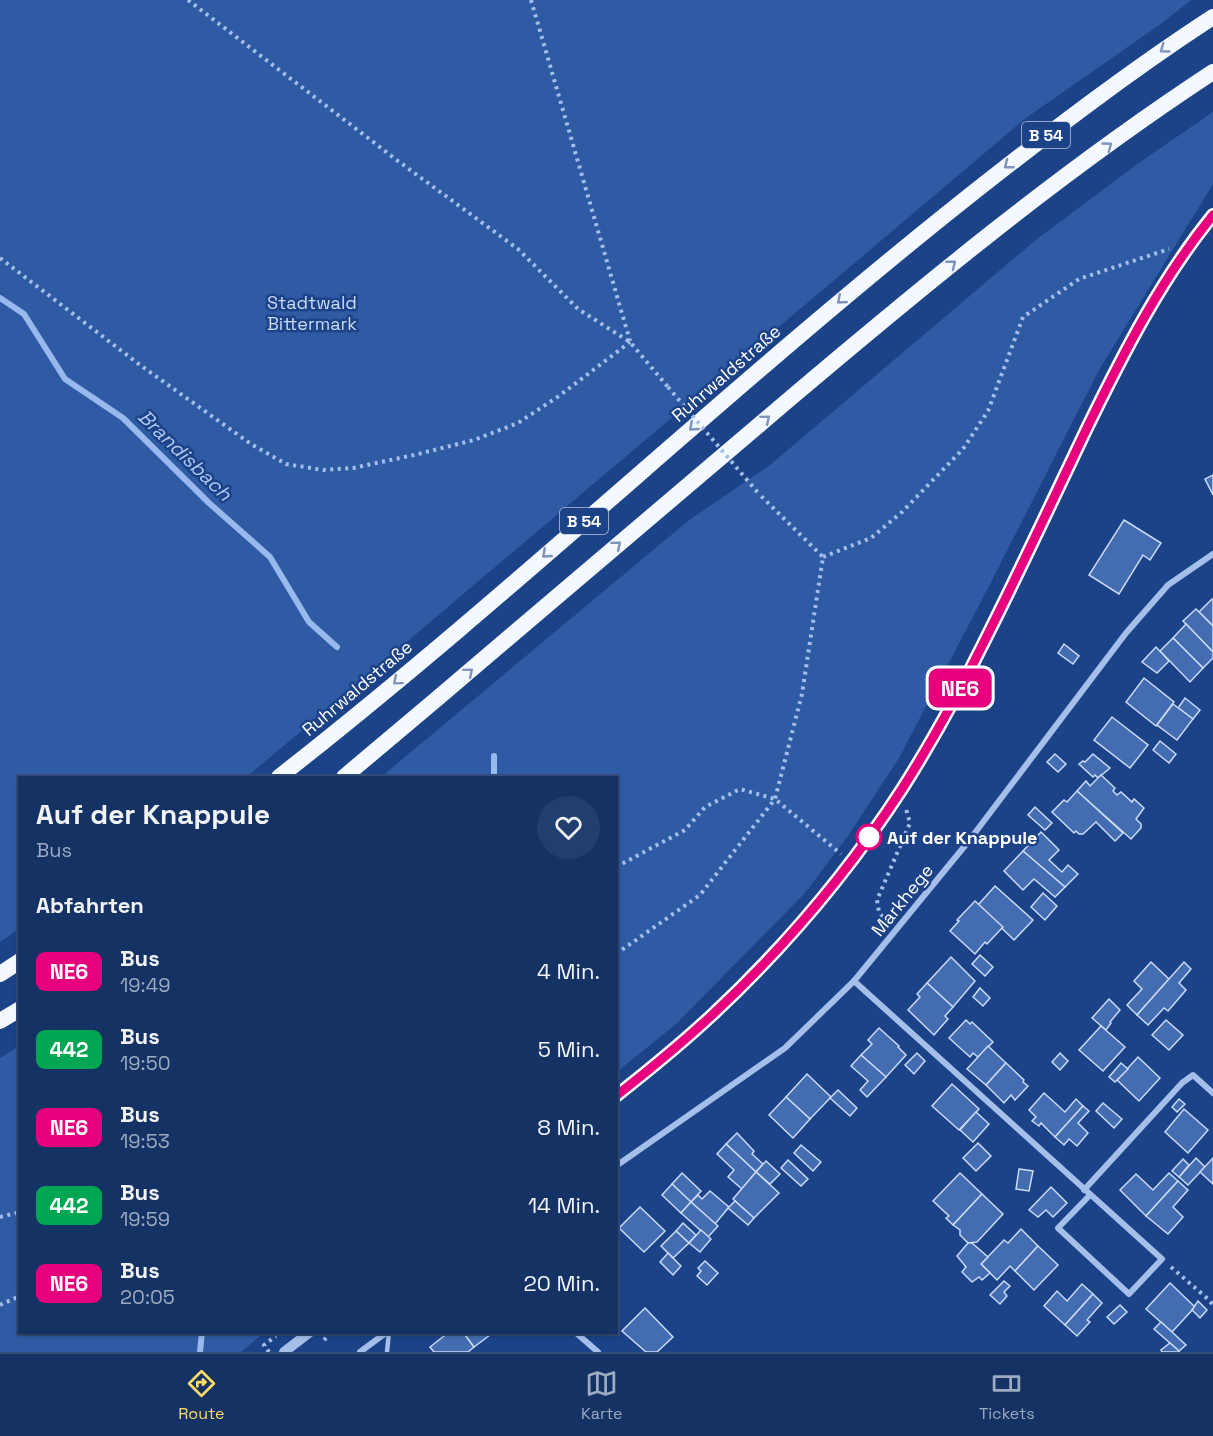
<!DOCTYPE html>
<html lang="de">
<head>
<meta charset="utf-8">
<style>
	body { margin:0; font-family:"Space Grotesk",sans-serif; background:#223e6e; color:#f1f3f6; height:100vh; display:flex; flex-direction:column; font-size:22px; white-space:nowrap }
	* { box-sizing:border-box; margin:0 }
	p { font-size:20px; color:#9daabf }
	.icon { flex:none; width:33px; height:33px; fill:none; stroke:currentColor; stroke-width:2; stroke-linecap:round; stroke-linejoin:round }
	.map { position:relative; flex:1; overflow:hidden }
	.side { position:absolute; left:18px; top:776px; width:600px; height:558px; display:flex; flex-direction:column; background:#153265; border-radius:0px; box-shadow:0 2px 4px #0004,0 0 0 2px #344d79 }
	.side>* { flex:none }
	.badge { padding:0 12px; border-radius:9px; font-size:21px; line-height:39px }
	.map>.badge { position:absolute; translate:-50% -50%; box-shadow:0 0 0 3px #fff }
	h2 { padding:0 18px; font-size:22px; line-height:54px }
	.round { display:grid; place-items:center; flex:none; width:63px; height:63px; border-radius:32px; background:#223e6e }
	.headline { display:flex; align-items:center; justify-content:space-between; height:102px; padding:0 18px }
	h1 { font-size:28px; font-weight:700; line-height:45px }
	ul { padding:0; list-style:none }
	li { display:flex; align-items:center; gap:18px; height:78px; padding:0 18px }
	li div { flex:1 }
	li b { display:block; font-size:22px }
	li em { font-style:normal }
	li .badge { min-width:66px; font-weight:700; text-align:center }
	.dock { display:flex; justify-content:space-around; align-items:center; height:84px; border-top:2px solid #344d79; background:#153265; font-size:16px; color:#9daabf }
	.dock a { display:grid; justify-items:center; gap:3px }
	.dock .on { color:#fcdc63 }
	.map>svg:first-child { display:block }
	.green { fill:#2f5ba5 }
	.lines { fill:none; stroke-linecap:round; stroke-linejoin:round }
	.stream { stroke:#98b9ed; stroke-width:6 }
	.building { fill:#446cb0; stroke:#cadbf8; stroke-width:1.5 }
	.path { stroke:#a5bfeb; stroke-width:4; stroke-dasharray:3 4.5; stroke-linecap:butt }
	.service { stroke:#a5bfeb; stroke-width:4.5 }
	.minor { stroke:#a5bfeb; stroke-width:6 }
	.tertiary { stroke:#a5bfeb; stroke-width:10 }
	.trunk { stroke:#f4f8ff; stroke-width:16 }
	.path-bridge { stroke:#a5bfeb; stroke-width:4; stroke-dasharray:3 4.5; stroke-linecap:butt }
	.oneway { stroke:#7d94bd }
	.line-casing { stroke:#fff; stroke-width:14 }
	.line { stroke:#e6007e; stroke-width:9 }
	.stop-dot { fill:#fff; stroke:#e6007e; stroke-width:3 }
	.labels { text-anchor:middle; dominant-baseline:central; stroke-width:5; stroke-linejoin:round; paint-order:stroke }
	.shield { fill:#1c4287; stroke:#bbc6db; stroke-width:1.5 }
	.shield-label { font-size:16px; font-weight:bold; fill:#fff }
	.park-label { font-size:18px; fill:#cadbf8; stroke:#1c4287 }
	.street-label { font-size:18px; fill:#fff; stroke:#1c4287 }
	.stop-label { font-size:18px; font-weight:bold; fill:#fff; stroke:#1c4287; text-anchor:start }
	.water-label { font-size:20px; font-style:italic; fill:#b0c9f3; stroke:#1c4287 }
</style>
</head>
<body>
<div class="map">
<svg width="1213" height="1352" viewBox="0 0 1213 1352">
	<rect width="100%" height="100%" fill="#1c4287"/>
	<g class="green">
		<polygon points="0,0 1191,0 1162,23 1026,118 247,777 20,777 19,929 0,942"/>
		<polygon points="1213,112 1213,184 1099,370 987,590 899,758 848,836 805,893 676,1024 617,1072 616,777 381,777 688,521 770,465 1037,239 1140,162"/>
		<polygon points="19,1046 20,1332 265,1332 241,1352 0,1352 0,1058"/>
	</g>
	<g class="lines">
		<g class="stream">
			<polyline points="0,298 24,314 65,379 123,418 209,503 270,557 309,622 337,647"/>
			<polyline points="494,756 494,777"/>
			<polyline points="200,1352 202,1332"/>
		</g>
	</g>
	<g class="building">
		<polygon points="1213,475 1213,495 1205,479"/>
		<polygon points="1124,520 1161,543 1150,560 1143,555 1119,594 1089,575"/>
		<polygon points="1212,599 1213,600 1213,626 1199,612"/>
		<polygon points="1196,609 1213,626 1213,652 1183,621"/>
		<polygon points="1186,624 1213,652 1213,658 1203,668 1173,638"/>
		<polygon points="1173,638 1203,668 1190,682 1160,651"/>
		<polygon points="1064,644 1079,656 1073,664 1058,653"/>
		<polygon points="1156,647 1169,661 1157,673 1142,662"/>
		<polygon points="1144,678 1174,702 1156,726 1126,702"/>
		<polygon points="1185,698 1200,710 1193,719 1178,708"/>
		<polygon points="1173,704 1193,719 1177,740 1157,725"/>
		<polygon points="1112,717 1148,745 1130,768 1094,740"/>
		<polygon points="1160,741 1176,754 1169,763 1153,750"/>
		<polygon points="1055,754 1066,764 1058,772 1047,762"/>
		<polygon points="1093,754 1110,768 1098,778 1095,775 1093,777 1079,764 1083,761 1085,762"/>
		<polygon points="1101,775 1115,788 1113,791 1117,795 1121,792 1132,802 1134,799 1144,808 1136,819 1141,824 1141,828 1131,839 1077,791 1086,781 1090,786"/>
		<polygon points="1077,791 1123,833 1115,841 1096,822 1083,834 1079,834 1076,831 1074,833 1052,812 1064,800 1067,802"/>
		<polygon points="1035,807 1052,823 1045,830 1028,815"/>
		<polygon points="1041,832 1059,850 1049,860 1062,872 1068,865 1078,874 1065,887 1023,851"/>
		<polygon points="1023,851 1065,887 1055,897 1034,879 1023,890 1004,871"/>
		<polygon points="995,886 1033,920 1014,940 978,905"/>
		<polygon points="1043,893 1057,906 1045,920 1031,907"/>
		<polygon points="975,901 1003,927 987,944 985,942 975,954 950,931 959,921 957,920"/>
		<polygon points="980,955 993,967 985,976 972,964"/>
		<polygon points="951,957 975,981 953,1007 927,983"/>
		<polygon points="1151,962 1169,979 1137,1015 1127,1005 1142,989 1134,981"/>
		<polygon points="1184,962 1191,969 1179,983 1186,990 1168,1011 1164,1008 1148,1025 1137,1015"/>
		<polygon points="927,983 953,1007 945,1016 948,1019 934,1035 908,1010 920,997 917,994"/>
		<polygon points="980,988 990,998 983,1006 973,997"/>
		<polygon points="1109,999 1120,1010 1110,1022 1111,1023 1106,1030 1092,1018"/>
		<polygon points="966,1020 970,1024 972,1022 993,1042 978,1057 973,1053 970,1057 949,1038"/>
		<polygon points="1166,1020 1183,1035 1169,1050 1152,1035"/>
		<polygon points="1101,1026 1125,1047 1103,1071 1079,1050"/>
		<polygon points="879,1028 899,1046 898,1047 906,1055 886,1077 861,1055 872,1044 868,1040"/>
		<polygon points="988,1046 1006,1063 986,1085 967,1069"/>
		<polygon points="917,1053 925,1061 914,1074 905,1065"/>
		<polygon points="1060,1053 1068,1061 1060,1070 1052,1062"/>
		<polygon points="861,1055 886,1077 867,1097 860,1090 868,1081 851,1066"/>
		<polygon points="1138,1057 1160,1078 1139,1101 1117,1080"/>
		<polygon points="1006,1063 1024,1080 1023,1082 1028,1086 1015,1100 1011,1095 1004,1103 986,1085"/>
		<polygon points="1121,1063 1128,1069 1115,1082 1109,1077"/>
		<polygon points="807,1074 831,1097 810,1119 786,1097"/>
		<polygon points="952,1084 979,1109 959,1130 932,1106"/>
		<polygon points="838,1090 857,1108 850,1116 830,1098"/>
		<polygon points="1044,1093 1065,1112 1076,1099 1083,1106 1055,1137 1041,1123 1039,1126 1032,1121 1036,1117 1029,1110"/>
		<polygon points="786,1097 810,1119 793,1138 769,1115"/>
		<polygon points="1179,1099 1185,1104 1177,1112 1172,1107"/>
		<polygon points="1103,1103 1122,1119 1114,1128 1096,1111"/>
		<polygon points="1083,1106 1089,1111 1078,1123 1088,1133 1077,1146 1069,1139 1064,1145 1055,1137"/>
		<polygon points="1184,1109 1208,1130 1188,1153 1165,1132"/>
		<polygon points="976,1112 989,1124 973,1142 960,1130"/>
		<polygon points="737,1133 754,1151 752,1154 763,1164 756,1172 726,1144"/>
		<polygon points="978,1143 991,1156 976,1171 963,1158"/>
		<polygon points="726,1144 756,1172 742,1189 728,1177 734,1170 717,1154"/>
		<polygon points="801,1145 821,1162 813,1171 794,1153"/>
		<polygon points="1196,1158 1205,1167 1188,1185 1179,1177"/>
		<polygon points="1213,1158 1213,1184 1200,1172"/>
		<polygon points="1183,1159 1189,1165 1179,1177 1172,1171"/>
		<polygon points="788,1160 808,1179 801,1186 781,1168"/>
		<polygon points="766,1161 780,1174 770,1184 756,1172"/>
		<polygon points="1019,1169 1033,1171 1029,1191 1016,1189"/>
		<polygon points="756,1172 779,1193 754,1218 733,1199"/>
		<polygon points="682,1173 701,1191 691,1202 672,1184"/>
		<polygon points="960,1173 982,1194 953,1225 946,1218 949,1216 933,1201"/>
		<polygon points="1169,1173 1178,1181 1146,1216 1120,1190 1136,1174 1153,1190"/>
		<polygon points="1178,1181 1188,1190 1173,1207 1183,1217 1168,1234 1146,1216"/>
		<polygon points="672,1184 691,1202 681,1213 662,1195"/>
		<polygon points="1051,1187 1067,1203 1053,1217 1046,1210 1038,1217 1029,1210"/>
		<polygon points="710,1191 729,1207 715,1224 691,1202 698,1195 702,1199"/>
		<polygon points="982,1194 1003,1214 977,1242 968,1243 960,1235 960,1230 953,1225"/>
		<polygon points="735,1201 754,1218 748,1225 728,1208"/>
		<polygon points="691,1202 718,1226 708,1237 681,1213"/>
		<polygon points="640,1207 665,1231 644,1252 619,1228"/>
		<polygon points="683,1223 696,1235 689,1243 676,1231"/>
		<polygon points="1021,1229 1038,1246 1015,1271 1010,1266 997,1280 981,1264 1004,1240 1008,1243"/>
		<polygon points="701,1230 711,1239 700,1252 689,1243"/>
		<polygon points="676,1231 689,1243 673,1258 661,1246"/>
		<polygon points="968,1243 972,1243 988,1257 981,1264 990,1273 982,1280 979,1277 972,1282 962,1272 966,1267 957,1256"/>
		<polygon points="1038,1246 1058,1265 1034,1290 1015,1271"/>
		<polygon points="668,1253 681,1266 673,1275 660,1262"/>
		<polygon points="705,1261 718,1273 707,1285 697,1276 701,1271 698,1268"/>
		<polygon points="1004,1281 1010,1286 1004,1292 1007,1296 1000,1304 990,1295"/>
		<polygon points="1170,1283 1195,1307 1172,1332 1146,1309"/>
		<polygon points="1082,1284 1093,1294 1065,1325 1044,1306 1057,1291 1067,1301"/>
		<polygon points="1093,1294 1102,1303 1087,1320 1090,1322 1077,1336 1065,1325"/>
		<polygon points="1198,1301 1207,1310 1200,1318 1192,1310"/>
		<polygon points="1120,1305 1127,1312 1114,1324 1107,1317"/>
		<polygon points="645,1308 673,1337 657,1352 646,1352 622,1331"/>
		<polygon points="1161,1322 1172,1332 1186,1345 1179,1351 1154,1329"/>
		<polygon points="449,1332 463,1332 474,1347 468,1352 434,1352 430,1347"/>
		<polygon points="463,1332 494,1332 474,1347"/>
		<polygon points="1170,1343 1179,1351 1179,1352 1162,1352 1161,1350"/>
	</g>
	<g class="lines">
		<g class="path">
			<polyline points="188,0 398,161 518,249 578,309 630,342 668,387"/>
			<polyline points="531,0 630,341"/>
			<polyline points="0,258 140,365 251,444 286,464 323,470 353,468 414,455 474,440 518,423 559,396 630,342"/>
			<polyline points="823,557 871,538 902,512 963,449 988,411 1023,317 1079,279 1169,249"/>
			<polyline points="616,867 685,830 705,807 740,789 775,799 841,854"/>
			<polyline points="887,923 879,912 877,900 910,823 906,809"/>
			<polyline points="616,954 700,895 775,799 802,694 823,557 759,494"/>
			<polyline points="0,1217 20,1212"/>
			<polyline points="1171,1267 1208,1299 1213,1305"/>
			<polyline points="0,1305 20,1296"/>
			<polyline points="324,1340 332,1332"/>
			<polyline points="269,1352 264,1345 276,1336"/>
		</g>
		<polyline class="service" points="387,1352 389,1332"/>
		<g class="minor">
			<polyline points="854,981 1162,1259 1129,1294 1058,1228 1090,1195"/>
			<polyline points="616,1166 785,1048 854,981 968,842 1126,633 1168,585 1213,554"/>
			<polyline points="1084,1190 1182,1083 1193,1075 1213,1093"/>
			<polyline points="575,1332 598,1352"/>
			<polyline points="360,1352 387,1332"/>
		</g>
		<g class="tertiary">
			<path d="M616,1096C649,1070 681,1044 711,1016C796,937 877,839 933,738C986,644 1031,545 1078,448C1117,367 1157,285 1213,215"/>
			<polyline points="284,1352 310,1332"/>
		</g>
		<g class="trunk">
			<path d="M279,777C514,593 731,385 964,200C1045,136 1127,73 1213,17"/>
			<path d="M344,777C492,653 638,527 786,402C923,286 1062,171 1213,72"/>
			<polyline points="0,974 20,961"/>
			<polyline points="0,1021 20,1009"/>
		</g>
		<polyline class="path-bridge" points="668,387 759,494"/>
	</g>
	<defs><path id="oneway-chevron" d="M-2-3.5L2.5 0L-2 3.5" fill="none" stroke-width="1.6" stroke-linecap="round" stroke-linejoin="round" transform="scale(1.5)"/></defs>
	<g class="oneway">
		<use href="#oneway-chevron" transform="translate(1164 49) rotate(144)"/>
		<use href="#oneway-chevron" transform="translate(1108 146) rotate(-36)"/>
		<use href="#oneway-chevron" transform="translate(1008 165) rotate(142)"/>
		<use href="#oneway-chevron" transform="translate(952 264) rotate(-38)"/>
		<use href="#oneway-chevron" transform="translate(841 300) rotate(139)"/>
		<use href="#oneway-chevron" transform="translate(766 419) rotate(-40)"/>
		<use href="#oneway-chevron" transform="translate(693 427) rotate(139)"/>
		<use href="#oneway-chevron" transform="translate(617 545) rotate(-40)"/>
		<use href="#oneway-chevron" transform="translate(546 554) rotate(139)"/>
		<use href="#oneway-chevron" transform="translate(469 672) rotate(-40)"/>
		<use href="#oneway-chevron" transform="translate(397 681) rotate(140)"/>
	</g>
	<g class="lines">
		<g class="line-casing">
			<path id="line" d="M616,1096C649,1070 681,1044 711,1016C783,949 849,871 902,789C935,737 964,683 991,628C1024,562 1055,495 1087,428C1123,354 1161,279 1213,215"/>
		</g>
		<use href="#line" class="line"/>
	</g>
	<circle class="stop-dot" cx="869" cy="837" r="12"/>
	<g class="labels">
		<g class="shield">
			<rect x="1022" y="122" width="48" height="26" rx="4.5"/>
			<rect x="560" y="508" width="48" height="26" rx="4.5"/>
		</g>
		<g class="shield-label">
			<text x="1046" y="135">B 54</text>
			<text x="584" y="521">B 54</text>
		</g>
		<g class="park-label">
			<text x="312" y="302">Stadtwald<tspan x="312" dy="21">Bittermark</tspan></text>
		</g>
		<g class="street-label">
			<text transform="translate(726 373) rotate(-41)">Ruhrwaldstraße</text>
			<text transform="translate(357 688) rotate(-40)">Ruhrwaldstraße</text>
			<text transform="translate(902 900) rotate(-51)">Markhege</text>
		</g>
		<g class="stop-label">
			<text x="887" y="837">Auf der Knappule</text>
		</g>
		<g class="water-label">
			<text transform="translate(185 455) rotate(44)">Brandisbach</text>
		</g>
	</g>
</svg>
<b class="badge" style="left:960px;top:688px;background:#e6007e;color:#fff">NE6</b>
<section class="side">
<div class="headline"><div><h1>Auf der Knappule</h1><p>Bus</p></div><a class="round"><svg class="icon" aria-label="heart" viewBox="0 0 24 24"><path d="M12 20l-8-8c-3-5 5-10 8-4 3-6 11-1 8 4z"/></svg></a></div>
<h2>Abfahrten</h2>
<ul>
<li><span class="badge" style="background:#e6007e;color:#fff">NE6</span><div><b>Bus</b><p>19:49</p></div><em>4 Min.</em></li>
<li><span class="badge" style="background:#00a651;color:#fff">442</span><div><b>Bus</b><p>19:50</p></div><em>5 Min.</em></li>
<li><span class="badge" style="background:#e6007e;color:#fff">NE6</span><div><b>Bus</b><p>19:53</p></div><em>8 Min.</em></li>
<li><span class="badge" style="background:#00a651;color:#fff">442</span><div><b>Bus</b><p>19:59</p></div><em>14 Min.</em></li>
<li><span class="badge" style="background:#e6007e;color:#fff">NE6</span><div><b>Bus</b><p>20:05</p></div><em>20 Min.</em></li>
</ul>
</section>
</div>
<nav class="dock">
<a class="on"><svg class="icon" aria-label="directions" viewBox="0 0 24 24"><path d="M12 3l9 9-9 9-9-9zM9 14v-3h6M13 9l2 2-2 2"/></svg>Route</a>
<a><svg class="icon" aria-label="map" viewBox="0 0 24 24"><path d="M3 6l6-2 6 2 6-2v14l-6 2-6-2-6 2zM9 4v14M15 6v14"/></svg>Karte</a>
<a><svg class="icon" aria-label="tickets" viewBox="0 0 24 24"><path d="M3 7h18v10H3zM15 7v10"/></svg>Tickets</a>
</nav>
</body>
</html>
